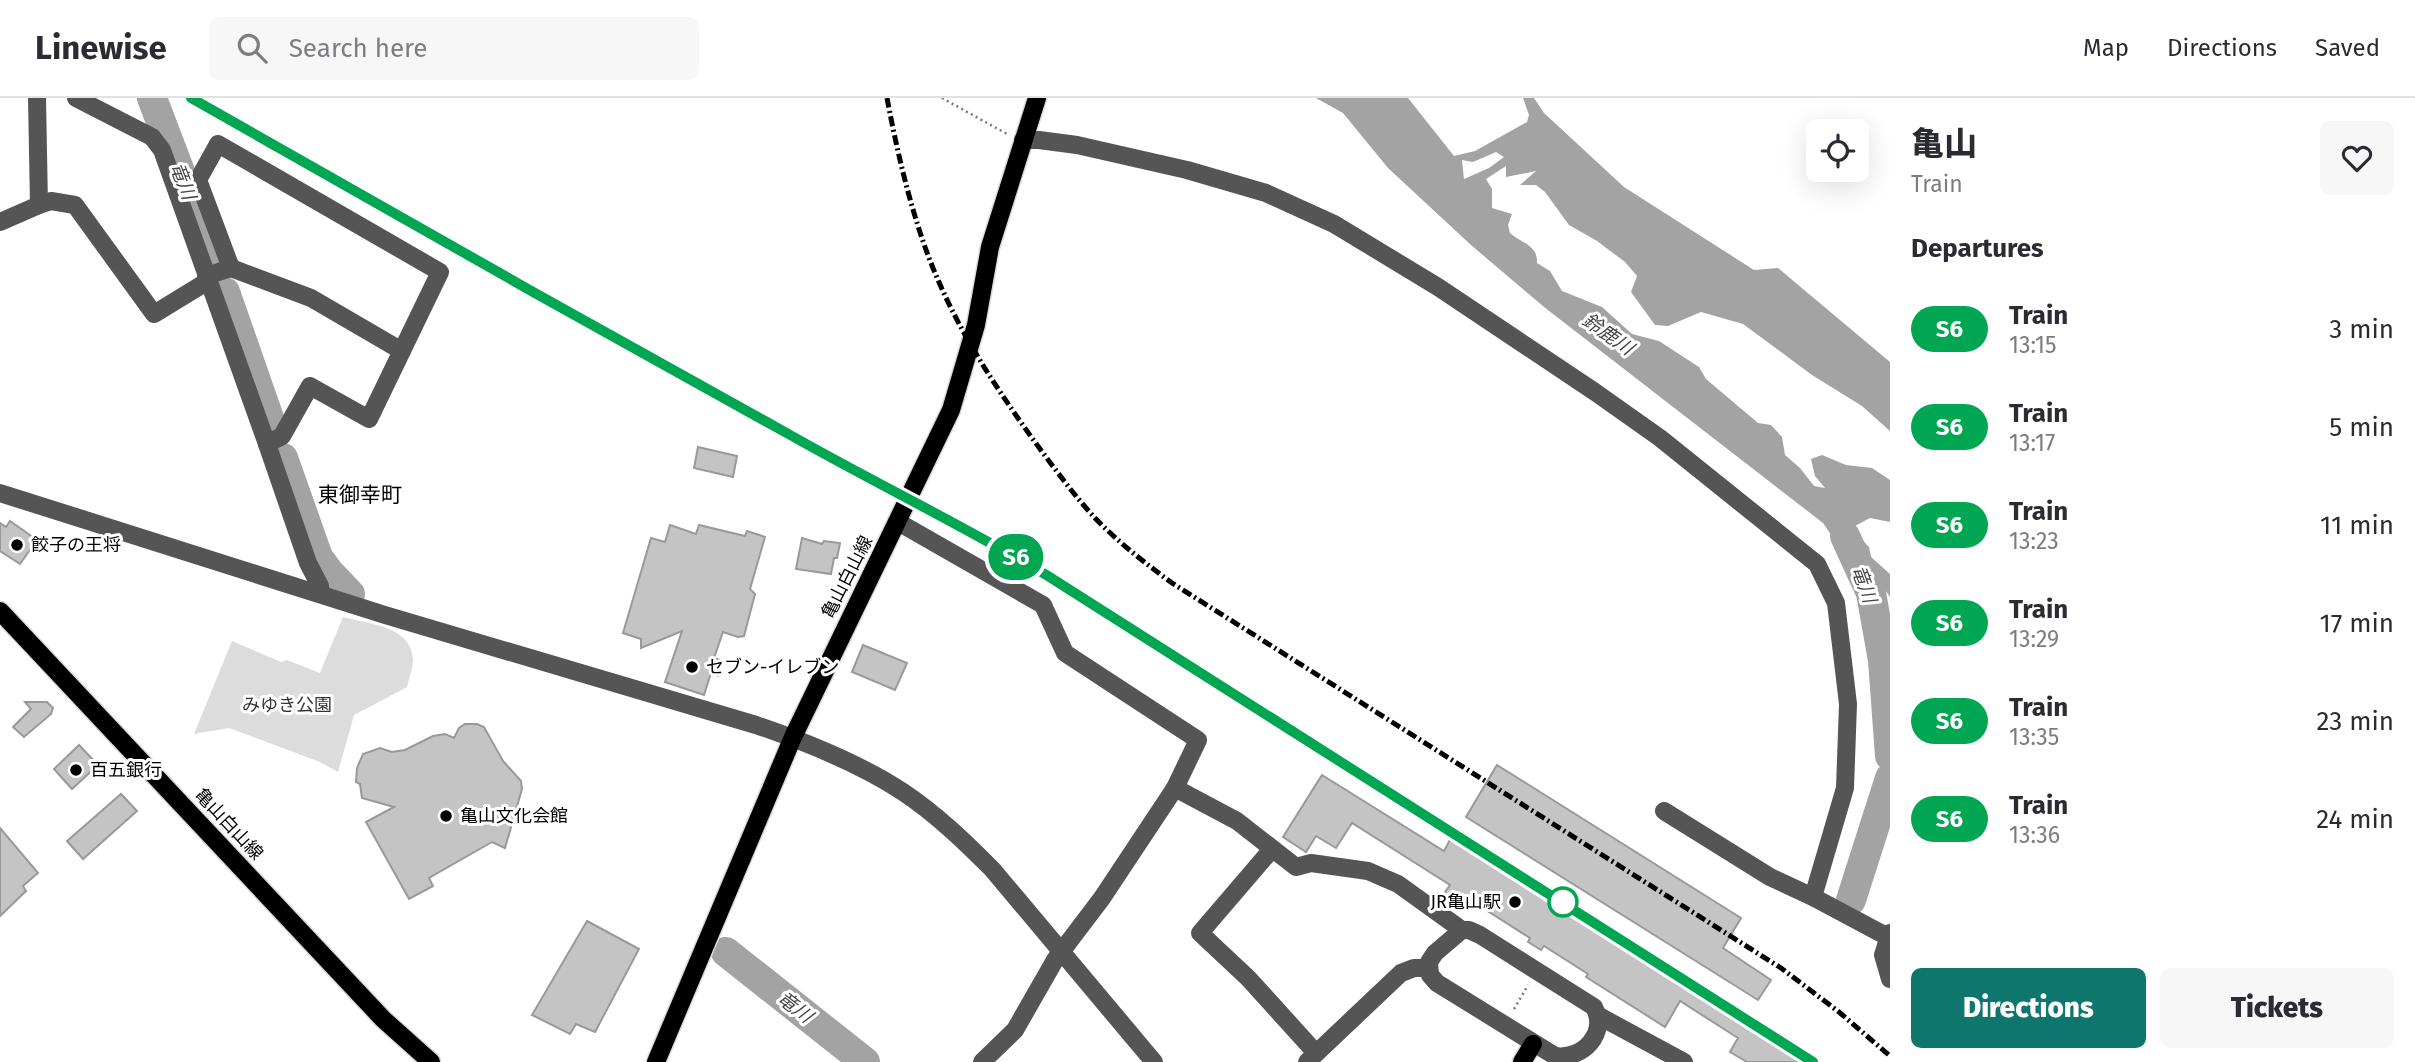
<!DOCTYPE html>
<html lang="en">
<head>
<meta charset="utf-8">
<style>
	body { margin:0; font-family:"Fira Sans","Noto Sans JP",sans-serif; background:#f7f7f7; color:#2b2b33; height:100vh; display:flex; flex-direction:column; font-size:26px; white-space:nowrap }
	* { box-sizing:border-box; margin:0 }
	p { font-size:23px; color:#7c7c81 }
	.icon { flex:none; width:38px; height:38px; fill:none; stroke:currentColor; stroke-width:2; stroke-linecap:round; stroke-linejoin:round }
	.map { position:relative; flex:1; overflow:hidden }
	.drawer { display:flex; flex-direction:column; background:#fff; width:525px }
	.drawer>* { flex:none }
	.badge { padding:0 14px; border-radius:23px; font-size:24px; line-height:46px }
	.tools { position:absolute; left:1806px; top:21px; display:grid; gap:14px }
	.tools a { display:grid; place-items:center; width:63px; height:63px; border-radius:10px; background:#fff; box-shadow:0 7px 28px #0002; font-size:35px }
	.map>.badge { position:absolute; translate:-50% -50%; box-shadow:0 0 0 4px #fff }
	h2 { padding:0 21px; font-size:26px; line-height:63px }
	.round { display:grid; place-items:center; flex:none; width:74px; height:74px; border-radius:10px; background:#f7f7f7 }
	.summary { display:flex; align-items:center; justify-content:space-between; height:119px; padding:0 21px }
	h1 { font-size:33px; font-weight:800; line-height:52px }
	.button { display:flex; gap:14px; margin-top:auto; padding:14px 21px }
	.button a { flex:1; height:80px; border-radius:10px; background:#0f766e; color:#fff; font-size:28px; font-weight:800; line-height:80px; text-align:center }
	.button a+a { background:#f7f7f7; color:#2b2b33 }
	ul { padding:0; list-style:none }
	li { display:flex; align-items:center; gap:21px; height:98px; padding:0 21px }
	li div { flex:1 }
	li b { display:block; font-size:26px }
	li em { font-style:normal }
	li .badge { min-width:77px; font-weight:700; text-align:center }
	header { display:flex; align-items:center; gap:42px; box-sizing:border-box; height:98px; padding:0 35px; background:#fff; border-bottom:2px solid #e1e1e2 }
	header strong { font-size:33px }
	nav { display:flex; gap:38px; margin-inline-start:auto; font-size:24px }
	.search { width:490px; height:63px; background:#f7f7f7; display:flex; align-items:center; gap:18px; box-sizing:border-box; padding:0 24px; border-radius:10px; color:#7c7c81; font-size:26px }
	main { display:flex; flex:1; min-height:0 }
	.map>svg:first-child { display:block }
	.green { fill:#dcdcdc }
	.water { fill:#a3a3a3; fill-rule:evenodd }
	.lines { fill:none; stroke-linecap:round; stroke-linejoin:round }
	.river { stroke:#a3a3a3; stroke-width:30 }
	.building { fill:#c4c4c4; stroke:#999; stroke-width:2 }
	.major-casing { stroke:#dbdbdb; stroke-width:21 }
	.path { stroke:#777; stroke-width:2.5; stroke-dasharray:2 3.5; stroke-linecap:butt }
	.minor { stroke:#555; stroke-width:18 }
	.major { stroke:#000; stroke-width:18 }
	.rail { stroke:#000; stroke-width:5; stroke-dasharray:10 3.5 2 3.5; stroke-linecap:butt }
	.line-casing { stroke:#fff; stroke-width:16 }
	.line { stroke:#00a651; stroke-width:10 }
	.poi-dot { fill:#000; stroke:#fff; stroke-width:2.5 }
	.stop-dot { fill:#fff; stroke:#00a651; stroke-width:3.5 }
	.labels { text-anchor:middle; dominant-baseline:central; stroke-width:6; stroke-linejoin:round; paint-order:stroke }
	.poi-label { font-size:18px; fill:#000; stroke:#fff; text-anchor:start }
	.street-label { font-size:18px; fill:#000; stroke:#fff }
	.park-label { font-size:18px; fill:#333; stroke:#fff }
	.water-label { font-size:19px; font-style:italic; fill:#444; stroke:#fff }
	.quarter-label { font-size:21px; fill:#000; stroke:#fff }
</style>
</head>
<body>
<header>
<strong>Linewise</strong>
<div class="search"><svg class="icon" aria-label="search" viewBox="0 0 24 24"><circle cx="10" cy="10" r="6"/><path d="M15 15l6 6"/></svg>Search here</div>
<nav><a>Map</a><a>Directions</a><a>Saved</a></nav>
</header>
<main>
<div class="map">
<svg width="1890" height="964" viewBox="0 0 1890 964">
	<rect width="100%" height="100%" fill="#fff"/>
	<path class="green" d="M343,519C369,526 411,528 413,561C413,570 409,580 407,589L354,617L338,674L320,664L229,630L194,636L232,543L281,564L287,562L320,575Z"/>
	<path class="water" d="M1316,0H1408L1454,58L1475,53L1527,24L1529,17L1523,0H1534L1544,15L1624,89L1754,172L1778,170L1890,264V333L1862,308L1812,277L1743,226L1701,214L1668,228L1655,227L1631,194L1637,178L1625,164L1597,143L1569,127L1545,94L1536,87H1520L1536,73L1506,79V68L1486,81L1492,91V110L1512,116L1508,127L1510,135C1521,145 1538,147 1537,165L1550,173L1562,193L1602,209L1632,236L1659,243L1699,269L1706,281L1758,325L1771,327L1782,339L1785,357L1800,370L1814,388L1825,390L1815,378L1811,361L1822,357L1846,367L1872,370L1890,382V424L1870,420L1851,430L1869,449L1871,459L1890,476V499L1883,489L1851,466L1823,425L1544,209L1471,147L1388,70L1343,15ZM1496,54L1504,59L1489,70L1464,81L1462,62L1473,64Z"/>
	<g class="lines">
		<g class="river">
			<polyline points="152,0 215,166"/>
			<polyline points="225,194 270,323"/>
			<polyline points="283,360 318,459 329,474 350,496"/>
			<polyline points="1845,438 1871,495 1883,562 1890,658"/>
			<polyline points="1851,802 1890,680"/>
			<polyline points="726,854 865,964"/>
		</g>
	</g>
	<g class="building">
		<polygon points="698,349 737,358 733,379 694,370"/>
		<polygon points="10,423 37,442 20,466 0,453 0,425 6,429"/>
		<polygon points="670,427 696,436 699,427 745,438 747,433 765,439 750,491 755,496 744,538 738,539 723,534 714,560 723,563 718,578 711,575 704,597 665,584 682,533 641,550 641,541 623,535 651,440 665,444"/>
		<polygon points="802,440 822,446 824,443 840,445 837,460 834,460 831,476 796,471"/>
		<polygon points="863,547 907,565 895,592 852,574"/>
		<polygon points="25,604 47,604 53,610 51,616 24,639 13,629 31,611"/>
		<polygon points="465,626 477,626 484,629 503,663 521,683 522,691 505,750 492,744 429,780 433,788 409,801 366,724 394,709 362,700 360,686 356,684 357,670 363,656 380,650 392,654 405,652 433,638 445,636 454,640 459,630"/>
		<polygon points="79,647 98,667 72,691 54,671"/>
		<polygon points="1497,667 1741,820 1723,850 1771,882 1758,902 1466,719"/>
		<polygon points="1322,677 1444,753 1451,740 1806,964 1747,964 1730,954 1738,940 1680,903 1665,929 1586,879 1588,876 1544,848 1541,852 1528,844 1530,840 1478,807 1477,810 1461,801 1455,811 1440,801 1450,787 1352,725 1336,750 1316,738 1306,754 1283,739"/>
		<polygon points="121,696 137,713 83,761 67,743"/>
		<polygon points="0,730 38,775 23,788 26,793 0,818"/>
		<polygon points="587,823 639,851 595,934 576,926 570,936 532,917"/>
	</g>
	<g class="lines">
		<g class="major-casing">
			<g id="major">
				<polyline points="0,513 383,921 431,964"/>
				<polyline points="656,964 793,639 951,312 976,227 990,149 1037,0"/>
				<polyline points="1522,964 1533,946"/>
			</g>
		</g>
		<g class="path">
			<polyline points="942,0 1007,36"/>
			<polyline points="1514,911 1528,887"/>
		</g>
		<g class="minor">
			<polyline points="76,0 152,39 162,52 267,346"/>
			<polyline points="1023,42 1039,42 1077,47 1187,72 1266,95 1334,126 1438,189 1595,294 1660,340 1817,466 1836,505 1848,606 1845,690 1813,799 1888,839"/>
			<polyline points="39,107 51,103 75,107 154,216 208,183"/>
			<polyline points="0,124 39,107 37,0"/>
			<polyline points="231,170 198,82 218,46 440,174 369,321 310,288 282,338 267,346 308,465 320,488 321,496"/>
			<polyline points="206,178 231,170 311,200 402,253"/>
			<path d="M0,395L385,517L756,627C806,644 859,665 903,694C936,716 964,743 992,771L1154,964"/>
			<polyline points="898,424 1043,507 1065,555 1198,642 1175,690 1102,800 1055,862 1015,932 982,964"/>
			<polyline points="1175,690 1237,723 1296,769 1311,765 1368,773 1398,786 1462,832"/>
			<polyline points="1664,713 1770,779 1813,799"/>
			<polyline points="1272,751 1200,835 1248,880 1316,955"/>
			<path d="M1462,832H1469L1480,837L1594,909C1608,935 1583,962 1555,958L1437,885L1430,877L1429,864L1435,855Z"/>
			<polyline points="1890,835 1883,857 1890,881"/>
			<polyline points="1599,918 1684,964"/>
			<polyline points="1307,964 1401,875 1414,870 1428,870"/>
		</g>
		<use href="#major" class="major"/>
		<g class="rail">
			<path d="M191,0C385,109 578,220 773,328C864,379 958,425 1048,478L1814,964"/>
			<path d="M887,0C897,53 911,114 931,165C956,229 992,284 1032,340C1052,367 1072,395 1095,420C1118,444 1145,465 1172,485L1781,870L1839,914L1890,958"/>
		</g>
	</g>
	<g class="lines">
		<g class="line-casing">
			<path id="line" d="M191,0C390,114 591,227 792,338C877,386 964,428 1048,478L1813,964"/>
		</g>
		<use href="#line" class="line"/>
	</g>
	<g class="poi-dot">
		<circle cx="17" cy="447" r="7"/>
		<circle cx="692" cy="569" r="7"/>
		<circle cx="76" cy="672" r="7"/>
		<circle cx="446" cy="718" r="7"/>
		<circle cx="1515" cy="804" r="7"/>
	</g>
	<circle class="stop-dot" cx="1563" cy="804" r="14"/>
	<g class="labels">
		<g class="poi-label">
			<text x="31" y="447">餃子の王将</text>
			<text x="706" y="569">セブン-イレブン</text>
			<text x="90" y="672">百五銀行</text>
			<text x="460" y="718">亀山文化会館</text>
			<text x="1501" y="804" text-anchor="end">JR亀山駅</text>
		</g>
		<g class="street-label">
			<text transform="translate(847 479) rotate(-63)">亀山白山線</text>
			<text transform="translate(229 726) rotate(47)">亀山白山線</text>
		</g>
		<g class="park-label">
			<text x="287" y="607">みゆき公園</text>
		</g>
		<g class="water-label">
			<text transform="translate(183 83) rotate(69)">竜川</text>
			<text transform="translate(1608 236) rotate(35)">鈴鹿川</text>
			<text transform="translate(1864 486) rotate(70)">竜川</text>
			<text transform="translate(795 909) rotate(38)">竜川</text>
		</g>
		<g class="quarter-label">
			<text x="360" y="397">東御幸町</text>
		</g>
	</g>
</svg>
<div class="tools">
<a><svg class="icon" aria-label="locate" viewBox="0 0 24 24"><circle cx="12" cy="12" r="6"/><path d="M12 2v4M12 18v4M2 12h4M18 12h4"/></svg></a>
</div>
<b class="badge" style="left:1016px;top:459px;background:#00a651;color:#fff">S6</b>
</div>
<section class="drawer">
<div class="summary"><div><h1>亀山</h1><p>Train</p></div><a class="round"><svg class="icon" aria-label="heart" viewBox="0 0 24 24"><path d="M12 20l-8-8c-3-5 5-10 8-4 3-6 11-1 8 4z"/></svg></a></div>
<h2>Departures</h2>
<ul>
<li><span class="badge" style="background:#00a651;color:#fff">S6</span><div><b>Train</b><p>13:15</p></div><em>3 min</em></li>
<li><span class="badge" style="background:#00a651;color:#fff">S6</span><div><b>Train</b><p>13:17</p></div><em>5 min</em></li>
<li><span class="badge" style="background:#00a651;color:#fff">S6</span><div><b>Train</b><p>13:23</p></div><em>11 min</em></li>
<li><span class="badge" style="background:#00a651;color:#fff">S6</span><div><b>Train</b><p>13:29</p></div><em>17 min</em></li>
<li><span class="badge" style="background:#00a651;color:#fff">S6</span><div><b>Train</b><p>13:35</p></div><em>23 min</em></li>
<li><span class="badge" style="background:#00a651;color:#fff">S6</span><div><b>Train</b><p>13:36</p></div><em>24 min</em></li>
</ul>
<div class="button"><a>Directions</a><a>Tickets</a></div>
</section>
</main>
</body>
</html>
